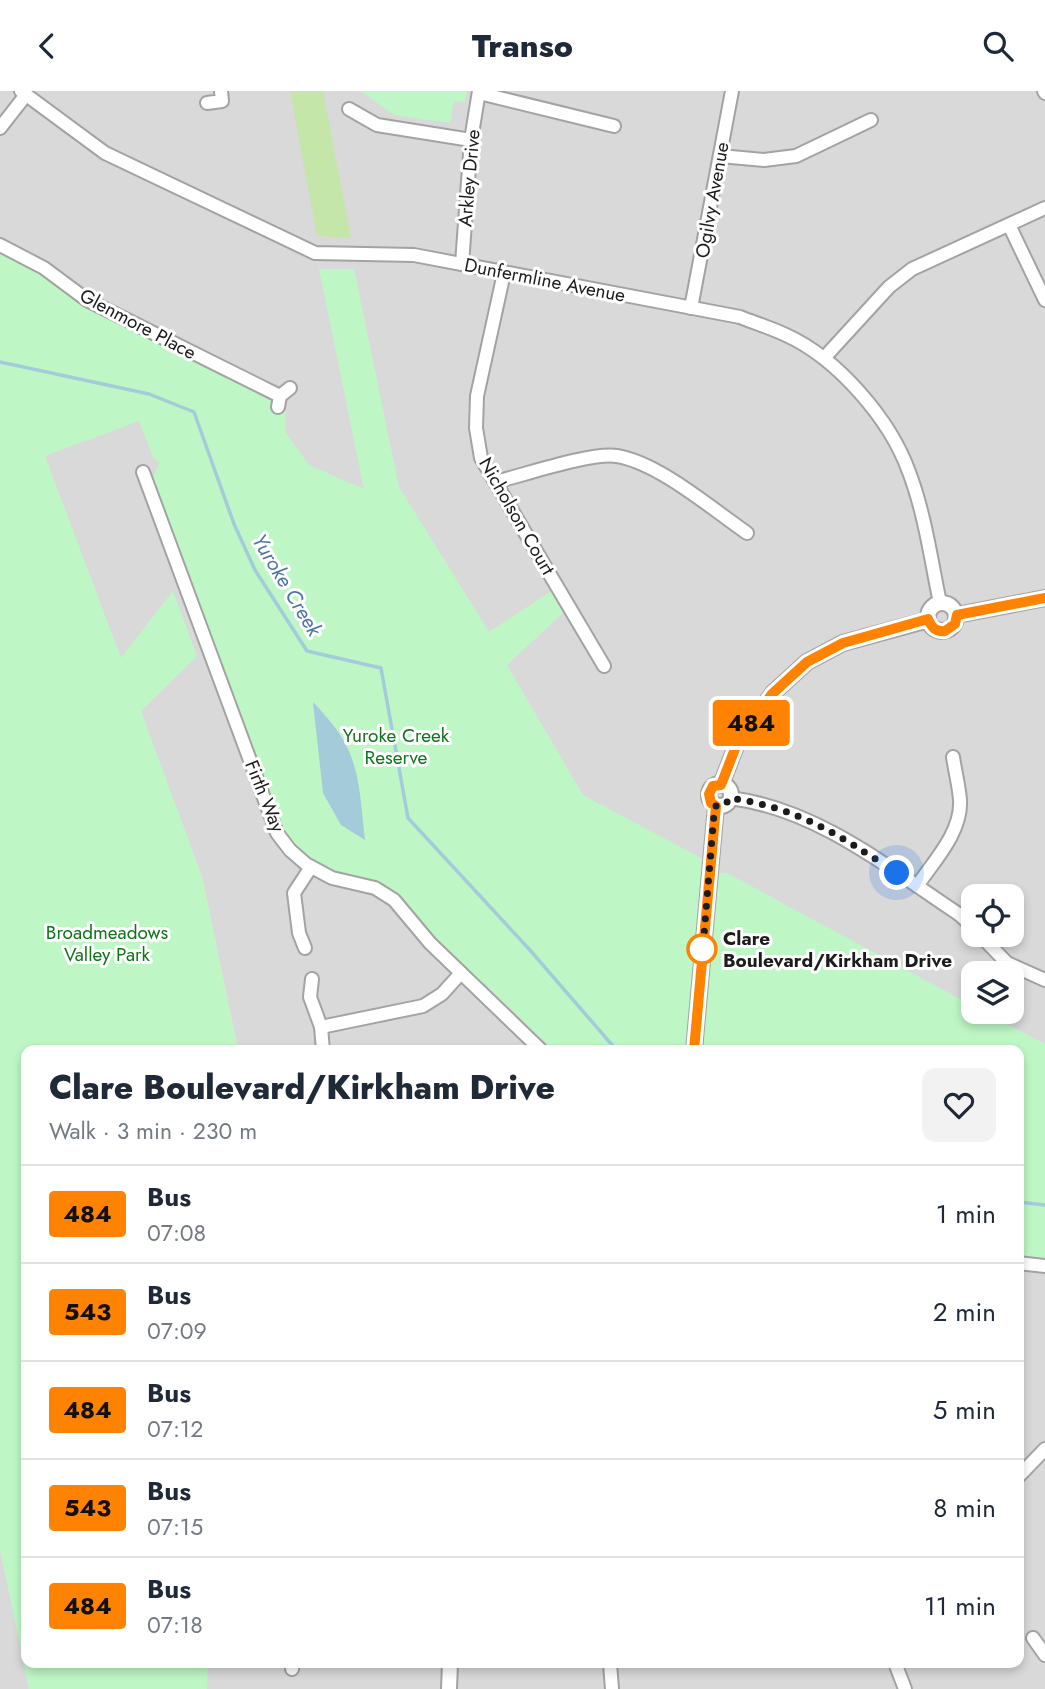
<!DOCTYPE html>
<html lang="en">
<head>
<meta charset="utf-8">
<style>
	body { margin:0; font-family:Jost,sans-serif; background:#f2f2f3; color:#1f2937; height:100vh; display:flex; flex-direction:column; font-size:26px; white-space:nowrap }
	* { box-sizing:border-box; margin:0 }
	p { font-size:23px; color:#747a83 }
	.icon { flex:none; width:38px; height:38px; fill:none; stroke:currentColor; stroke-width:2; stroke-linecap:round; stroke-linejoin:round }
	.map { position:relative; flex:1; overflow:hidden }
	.drawer { position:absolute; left:21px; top:954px; width:1003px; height:623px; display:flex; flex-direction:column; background:#fff; border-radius:14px; box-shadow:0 4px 10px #0003 }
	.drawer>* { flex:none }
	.badge { padding:0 14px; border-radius:5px; font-size:24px; line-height:46px }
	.buttons { position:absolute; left:961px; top:793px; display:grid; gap:14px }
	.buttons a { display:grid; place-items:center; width:63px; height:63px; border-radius:14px; background:#fff; box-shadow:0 4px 10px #0003; font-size:35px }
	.you { position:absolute; width:35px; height:35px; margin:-18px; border:5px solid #fff; border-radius:50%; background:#1a73e8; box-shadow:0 0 0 10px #1a73e833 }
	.map>.badge { position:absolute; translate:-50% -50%; box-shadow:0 0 0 4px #fff }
	.round { display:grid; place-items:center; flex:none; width:74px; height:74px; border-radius:14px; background:#f2f2f3 }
	.overview { display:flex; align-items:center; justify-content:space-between; height:119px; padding:0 28px }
	h1 { font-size:33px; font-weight:800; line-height:52px }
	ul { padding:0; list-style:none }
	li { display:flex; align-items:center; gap:21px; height:98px; padding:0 28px; border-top:2px solid #e0e1e3 }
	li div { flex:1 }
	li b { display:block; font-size:26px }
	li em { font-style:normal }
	li .badge { min-width:77px; font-weight:700; text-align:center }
	header { display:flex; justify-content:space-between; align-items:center; height:91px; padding:0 28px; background:#fff; font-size:32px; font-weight:800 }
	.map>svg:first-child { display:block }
	.residential { fill:#dad9d9; fill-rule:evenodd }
	.grass { fill:#c4e6a8 }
	.park { fill:#bef7c5 }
	.water { fill:#a3cbda }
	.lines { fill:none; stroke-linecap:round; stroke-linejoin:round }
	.stream { stroke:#a3cbda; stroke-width:3.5 }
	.minor-casing { stroke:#a3a3a3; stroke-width:16 }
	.tertiary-casing { stroke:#a3a3a3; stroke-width:18 }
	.minor { stroke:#fff; stroke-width:12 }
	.tertiary { stroke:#fff; stroke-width:14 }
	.line-casing { stroke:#fff; stroke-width:16 }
	.line { stroke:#ff8200; stroke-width:10 }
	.walk { stroke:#1c1c1c; stroke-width:7; stroke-dasharray:0 12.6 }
	.stop-dot { fill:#fff; stroke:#ff8200; stroke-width:3.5 }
	.labels { text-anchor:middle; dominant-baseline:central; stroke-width:6; stroke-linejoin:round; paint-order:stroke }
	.street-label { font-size:19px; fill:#1c1c1c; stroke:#fff }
	.park-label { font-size:19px; fill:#0f751b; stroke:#fff }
	.stop-label { font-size:19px; font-weight:bold; fill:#1c1c1c; stroke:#fff; text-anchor:start }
	.water-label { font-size:21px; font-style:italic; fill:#4c76a7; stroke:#fff }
</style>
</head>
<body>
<header><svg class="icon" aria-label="back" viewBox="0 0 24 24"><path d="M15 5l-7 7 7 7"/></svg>Transo<svg class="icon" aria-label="search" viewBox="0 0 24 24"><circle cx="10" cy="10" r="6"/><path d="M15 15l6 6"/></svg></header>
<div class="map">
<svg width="1045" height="1598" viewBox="0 0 1045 1598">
	<rect width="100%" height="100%" fill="#edeae2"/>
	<g class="residential">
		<path d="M0,0H1045V1598H207L205,1592L208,1572H1018V959H238L202,786L0,250ZM973,805H1012V844H973ZM973,882H1012V920H973Z"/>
		<polygon points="0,1458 15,1526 29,1598 0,1598"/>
	</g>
	<polygon class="grass" points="290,0 323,0 351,147 317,145"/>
	<g class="park">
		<polygon points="356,0 467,0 465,11 454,10 450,32 394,24 362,1"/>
		<path d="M0,162L22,170L78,211L286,317L285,341L309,374L364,398L319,178H354L399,396L489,541L553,499L565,520L507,574L583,704L703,768L687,959H548C515,916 471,885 434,846C420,831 412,814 396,802C383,792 367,789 351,785C316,776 299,764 280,734L152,388L160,371L154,368L139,330L45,365L121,567L173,500L197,565L141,620L202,786L238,959H26V1572H208L207,1598H29L0,1458Z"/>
		<polygon points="715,782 727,782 973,915 973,920 984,921 1045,953 1045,1168 1019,1167 1018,959 700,959"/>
	</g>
	<path class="water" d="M313,611C326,625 339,639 347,656C361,684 361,718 365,749L341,734L323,702Z"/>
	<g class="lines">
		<g class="stream">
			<polyline points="0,271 149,303 194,321 234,433 255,479 307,560 381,577 408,727 529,858 613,955 621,959"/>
			<polyline points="1018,1111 1045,1114"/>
		</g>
		<g class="minor-casing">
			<g id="minor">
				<path d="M21,0L105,62L315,162L414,164L740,226C755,232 771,237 786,244C837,267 890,328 909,381C925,423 931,469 940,512"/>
				<polyline points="1044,0 1045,2"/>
				<polyline points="479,2 614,35"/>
				<polyline points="207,12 222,10 221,0"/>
				<polyline points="349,18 377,34 471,49"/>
				<polyline points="0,37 25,5"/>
				<polyline points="720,65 764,69 796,65 871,29"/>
				<polyline points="1009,134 1045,209"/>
				<polyline points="0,154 44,177 87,209 280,305"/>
				<polyline points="462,173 471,49 479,0"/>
				<polyline points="504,182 477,305 476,337 481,367 604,575"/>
				<polyline points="691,217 732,0"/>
				<polyline points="824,267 889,196 912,178 1045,117"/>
				<polyline points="278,316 280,305 290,297"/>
				<polyline points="143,381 277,742 290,759 306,773 332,787 375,797 394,809 430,852 541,959"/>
				<path d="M495,391C524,384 591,361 617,365C659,372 712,418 747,442"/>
				<path d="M730,707C817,718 889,777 960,824L973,836"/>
				<path d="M917,795C934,770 962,741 960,709C959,695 955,680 953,666"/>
				<polyline points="980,844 1007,872 1045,889"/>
				<polyline points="305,857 299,842 294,802 311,776"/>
				<polyline points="312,888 310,906 321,936 323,959"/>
				<polyline points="321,936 423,915 442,903 461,882"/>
				<polyline points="1018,1172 1045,1175"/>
				<polyline points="1018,1386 1045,1358"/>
				<polyline points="1033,1547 1045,1564"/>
				<polyline points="610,1572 612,1598"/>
				<polyline points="895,1572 905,1598"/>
				<polyline points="292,1578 293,1572"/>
			</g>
		</g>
		<g class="tertiary-casing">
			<g id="tertiary">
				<circle cx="942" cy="526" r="14"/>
				<polyline points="957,524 1045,507"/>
				<circle cx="720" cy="704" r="11"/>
				<polyline points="721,694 738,650 773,602 807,571 843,552 928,529"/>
				<polyline points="694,959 716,715"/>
				<polyline points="449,1598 450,1572"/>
			</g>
		</g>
		<use href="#minor" class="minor"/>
		<use href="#tertiary" class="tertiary"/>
	</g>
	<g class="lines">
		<g class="line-casing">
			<path id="line" d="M694,959L716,715L711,712L709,703L713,695L721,694L738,650L772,603L807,571L843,552L928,528C932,537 936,541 945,540L955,533L957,524L1045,507"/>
		</g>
		<use href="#line" class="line"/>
		<path class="walk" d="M702,858V868L714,723L716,715L725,714L730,707C802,718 838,744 897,782"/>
	</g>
	<circle class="stop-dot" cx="702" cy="858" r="14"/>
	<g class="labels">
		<g class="street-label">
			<text transform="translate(469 87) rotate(-85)">Arkley Drive</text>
			<text transform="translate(712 109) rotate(-80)">Ogilvy Avenue</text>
			<text transform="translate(545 189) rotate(11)">Dunfermline Avenue</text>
			<text transform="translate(138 233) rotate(28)">Glenmore Place</text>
			<text transform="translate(517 425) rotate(60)">Nicholson Court</text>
			<text transform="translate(265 705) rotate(68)">Firth Way</text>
		</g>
		<g class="park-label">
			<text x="396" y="644">Yuroke Creek<tspan x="396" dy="22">Reserve</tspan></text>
			<text x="107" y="841">Broadmeadows<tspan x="107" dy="22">Valley Park</tspan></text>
		</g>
		<g class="stop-label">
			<text x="723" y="847">Clare<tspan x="723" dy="22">Boulevard/Kirkham Drive</tspan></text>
		</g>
		<g class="water-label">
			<text transform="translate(287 494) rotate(59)">Yuroke Creek</text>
		</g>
	</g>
</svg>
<div class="buttons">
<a><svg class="icon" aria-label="locate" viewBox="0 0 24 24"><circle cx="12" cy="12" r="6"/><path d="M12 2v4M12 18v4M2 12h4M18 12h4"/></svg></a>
<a><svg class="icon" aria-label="layers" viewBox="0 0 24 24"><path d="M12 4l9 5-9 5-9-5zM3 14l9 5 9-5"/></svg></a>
</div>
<div class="you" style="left:897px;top:782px"></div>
<b class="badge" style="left:751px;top:632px;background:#ff8200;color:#111">484</b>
<section class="drawer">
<div class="overview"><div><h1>Clare Boulevard/Kirkham Drive</h1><p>Walk · 3 min · 230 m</p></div><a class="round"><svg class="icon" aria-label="heart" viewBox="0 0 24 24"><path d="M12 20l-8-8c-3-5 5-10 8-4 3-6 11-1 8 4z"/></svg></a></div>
<ul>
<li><span class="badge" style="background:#ff8200;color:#111">484</span><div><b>Bus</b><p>07:08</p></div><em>1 min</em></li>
<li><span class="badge" style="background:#ff8200;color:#111">543</span><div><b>Bus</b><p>07:09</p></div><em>2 min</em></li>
<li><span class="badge" style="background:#ff8200;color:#111">484</span><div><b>Bus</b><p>07:12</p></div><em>5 min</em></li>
<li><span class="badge" style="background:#ff8200;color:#111">543</span><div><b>Bus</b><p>07:15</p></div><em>8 min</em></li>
<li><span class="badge" style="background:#ff8200;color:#111">484</span><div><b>Bus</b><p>07:18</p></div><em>11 min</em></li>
</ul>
</section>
</div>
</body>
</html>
